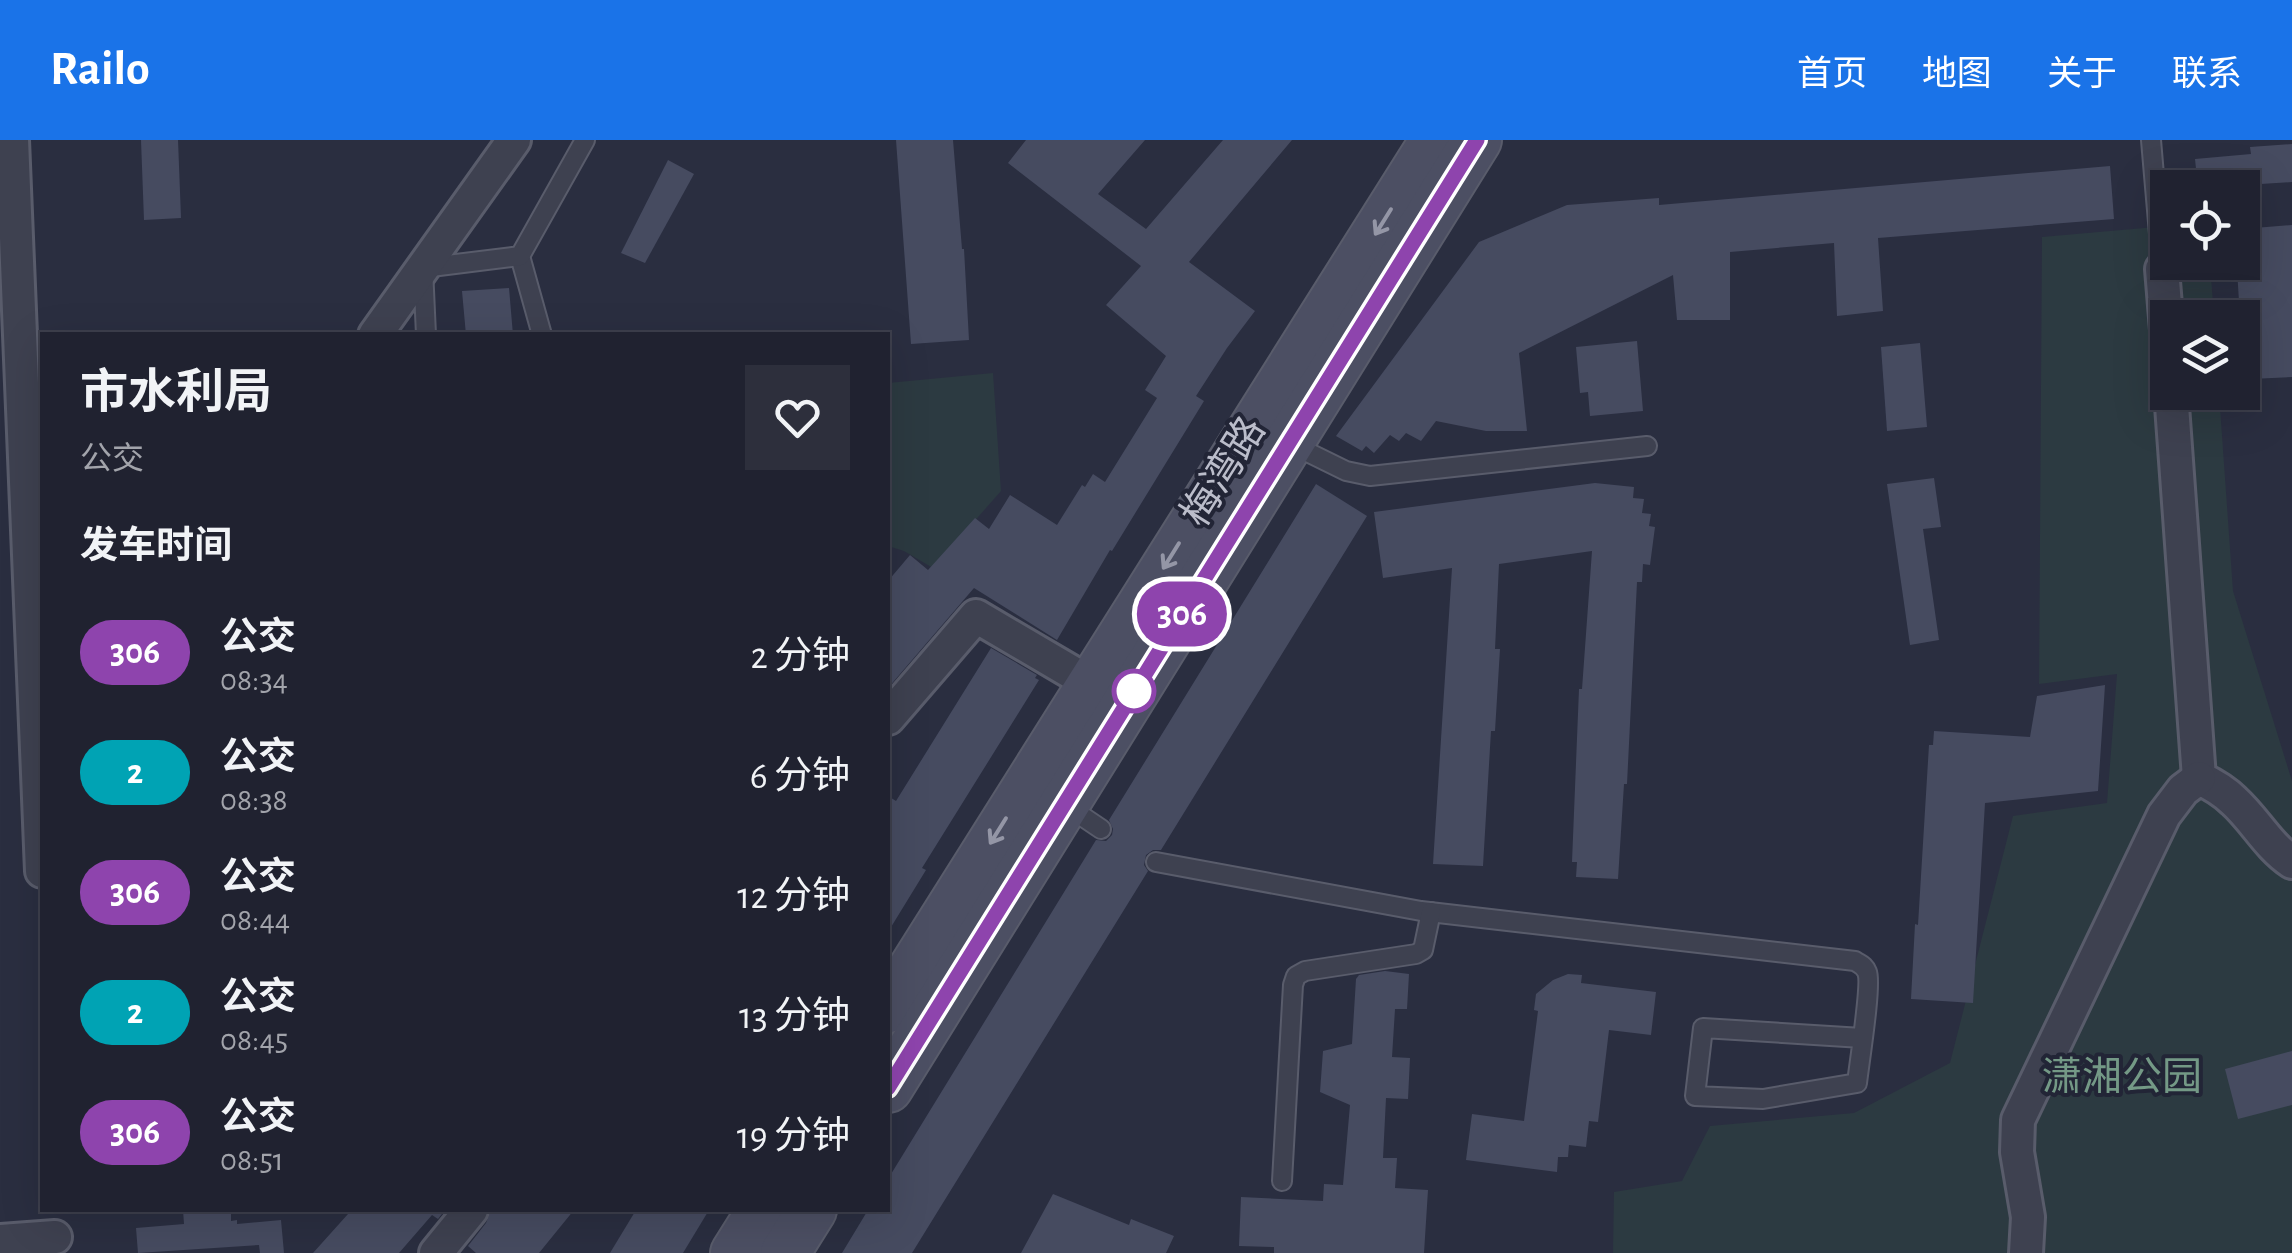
<!DOCTYPE html>
<html lang="zh">
<head>
<meta charset="utf-8">
<style>
	body { margin:0; font-family:"Alegreya Sans","Noto Sans SC",sans-serif; background:#2d2f3c; color:#f1f3f6; height:100vh; display:flex; flex-direction:column; font-size:38px; white-space:nowrap }
	* { box-sizing:border-box; margin:0 }
	p { font-size:32px; color:#a2a4ab }
	.icon { flex:none; width:55px; height:55px; fill:none; stroke:currentColor; stroke-width:2; stroke-linecap:round; stroke-linejoin:round }
	.map { position:relative; flex:1; overflow:hidden }
	.sheet { position:absolute; left:40px; top:192px; width:850px; height:880px; display:flex; flex-direction:column; background:#202230; border-radius:0px; box-shadow:0 10px 40px #0002,0 0 0 2px #3d3f4c }
	.sheet>* { flex:none }
	.badge { padding:0 20px; border-radius:32px; font-size:35px; line-height:65px }
	.fabs { position:absolute; left:2150px; top:30px; display:grid; gap:20px }
	.fabs a { display:grid; place-items:center; width:110px; height:110px; border-radius:0px; background:#202230; box-shadow:0 10px 40px #0002,0 0 0 2px #3d3f4c; font-size:50px }
	.map>.badge { position:absolute; translate:-50% -50%; box-shadow:0 0 0 5px #fff }
	h2 { padding:0 40px; font-size:38px; line-height:90px }
	.round { display:grid; place-items:center; flex:none; width:105px; height:105px; border-radius:0px; background:#2d2f3c }
	.head { display:flex; align-items:center; justify-content:space-between; height:170px; padding:0 40px }
	h1 { font-size:48px; font-weight:700; line-height:75px }
	ul { padding:0; list-style:none }
	li { display:flex; align-items:center; gap:30px; height:120px; padding:0 40px }
	li div { flex:1 }
	li b { display:block; font-size:38px }
	li em { font-style:normal }
	li .badge { min-width:110px; font-weight:700; text-align:center }
	header { display:flex; align-items:center; gap:60px; box-sizing:border-box; height:140px; padding:0 50px; background:#1a73e8; color:#fff }
	header strong { font-size:48px }
	nav { display:flex; gap:55px; margin-inline-start:auto; font-size:35px }
	.map>svg:first-child { display:block }
	.green { fill:#2c3a41 }
	.building { fill:#464b60 }
	.lines { fill:none; stroke-linecap:round; stroke-linejoin:round }
	.lane-casing { stroke:#595c6b; stroke-width:22 }
	.street-casing { stroke:#595c6b; stroke-width:38 }
	.secondary-casing { stroke:#595c6b; stroke-width:52 }
	.lane { stroke:#3e4150; stroke-width:18 }
	.street { stroke:#3e4150; stroke-width:32 }
	.secondary { stroke:#4c4f63; stroke-width:48 }
	.oneway { stroke:#9496a6 }
	.line-casing { stroke:#fff; stroke-width:22 }
	.line { stroke:#8e44ad; stroke-width:15 }
	.stop-dot { fill:#fff; stroke:#8e44ad; stroke-width:5 }
	.labels { text-anchor:middle; dominant-baseline:central; stroke-width:8; stroke-linejoin:round; paint-order:stroke }
	.street-label { font-size:40px; fill:#bbbdca; stroke:#222536 }
	.park-label { font-size:40px; fill:#749986; stroke:#222536 }
</style>
</head>
<body>
<header>
<strong>Railo</strong>
<nav><a>首页</a><a>地图</a><a>关于</a><a>联系</a></nav>
</header>
<div class="map">
<svg width="2292" height="1113" viewBox="0 0 2292 1113">
	<rect width="100%" height="100%" fill="#2a2e40"/>
	<g class="green">
		<polygon points="2167,86 2168,122 2210,123 2214,177 2168,178 2168,252 2219,253 2233,451 2292,641 2292,1113 1613,1113 1614,1052 1682,1041 1710,986 1854,973 1950,923 2013,676 2107,663 2117,534 2039,544 2042,97"/>
		<polygon points="993,233 1001,351 933,428 904,411 888,406 888,243"/>
	</g>
	<g class="building">
		<polygon points="141,0 178,0 181,78 144,80"/>
		<polygon points="896,0 953,0 962,109 964,109 969,200 911,204"/>
		<polygon points="1026,0 1145,0 1098,54 1146,89 1223,0 1292,0 1189,122 1255,171 1227,208 1196,256 1204,261 1112,411 1110,410 1057,500 974,448 888,548 888,441 910,415 928,430 975,378 989,389 1010,355 1057,385 1082,345 1085,347 1093,334 1105,342 1157,258 1145,250 1166,216 1106,165 1141,126 1008,23"/>
		<polygon points="2292,4 2292,42 2198,48 2195,19 2251,14 2250,7"/>
		<polygon points="668,20 694,34 645,123 621,113"/>
		<polygon points="2110,26 2114,79 1878,98 1883,171 1837,176 1834,103 1730,112 1730,180 1677,180 1673,135 1519,213 1527,291 1486,291 1436,281 1421,301 1406,293 1399,301 1390,295 1374,313 1366,306 1362,311 1336,296 1479,102 1567,65 1659,58 1659,65"/>
		<polygon points="2292,85 2292,237 2251,239 2249,216 2242,216 2242,178 2240,178 2237,129 2242,129 2242,89"/>
		<polygon points="509,148 513,195 466,195 462,151"/>
		<polygon points="1637,201 1643,271 1590,276 1588,252 1580,253 1576,207"/>
		<polygon points="1920,203 1927,287 1887,291 1881,207"/>
		<polygon points="1934,338 1941,387 1923,389 1939,500 1910,505 1887,344"/>
		<polygon points="1595,343 1634,347 1633,358 1644,359 1642,373 1651,374 1649,386 1655,387 1650,425 1643,424 1642,442 1637,442 1627,644 1624,644 1618,739 1576,737 1577,722 1572,722 1579,549 1582,549 1592,411 1499,424 1495,509 1500,509 1495,591 1491,591 1483,726 1433,724 1452,428 1383,438 1374,372"/>
		<polygon points="1316,344 1367,376 1161,710 1153,710 1146,715 1144,725 1148,731 912,1113 842,1113 868,1070 888,1070 888,1039 1096,700 1106,701 1112,695 1113,689 1109,680"/>
		<polygon points="991,508 1037,535 1035,538 1039,540 922,728 926,730 888,792 888,656 896,661"/>
		<polygon points="2105,545 2098,651 1985,663 1973,863 1911,859 1915,784 1918,785 1929,605 1933,605 1934,591 2030,597 2037,556"/>
		<polygon points="1385,831 1409,834 1407,869 1395,869 1392,917 1410,918 1408,959 1386,958 1383,1018 1397,1018 1395,1048 1428,1050 1424,1113 1274,1113 1274,1107 1239,1106 1241,1057 1323,1061 1324,1044 1343,1045 1350,965 1320,952 1323,911 1352,904 1356,839 1359,835"/>
		<polygon points="1568,834 1582,835 1581,843 1656,852 1651,895 1609,890 1598,982 1589,981 1586,1007 1569,1005 1568,1017 1558,1017 1557,1032 1466,1020 1472,974 1524,981 1538,871 1534,870 1536,854 1553,840"/>
		<polygon points="2292,911 2292,965 2238,979 2225,929"/>
		<polygon points="1053,1054 1129,1085 1131,1079 1174,1096 1166,1113 1021,1113"/>
		<polygon points="183,1070 231,1070 231,1081 237,1080 237,1084 281,1080 284,1113 260,1113 259,1105 138,1113 136,1088 184,1084"/>
		<polygon points="348,1070 445,1070 438,1079 432,1075 399,1113 313,1113 348,1074 352,1074"/>
		<polygon points="491,1070 574,1070 539,1113 476,1113 468,1106 486,1083"/>
		<polygon points="636,1070 709,1070 683,1113 610,1113"/>
	</g>
	<g class="lines">
		<g class="lane-casing">
			<g id="lane">
				<polyline points="2151,0 2162,129"/>
				<polyline points="520,116 542,195"/>
				<polyline points="426,195 423,128 520,116 585,0"/>
				<polyline points="1289,303 1346,331 1370,336 1647,306"/>
				<polyline points="1064,664 1101,689"/>
				<path d="M1156,722L1421,771L1855,821C1861,825 1864,825 1867,832C1872,843 1859,925 1857,943L1763,959L1695,956L1703,888L1862,898"/>
				<polyline points="1282,1041 1293,845 1296,836 1305,831 1416,814 1423,810 1431,772"/>
			</g>
		</g>
		<g class="street-casing">
			<g id="street">
				<polyline points="12,0 42,731"/>
				<polyline points="2162,129 2168,202"/>
				<polyline points="375,195 514,0"/>
				<path d="M2171,252L2199,638C2212,644 2224,651 2234,661C2255,680 2268,706 2292,722"/>
				<polyline points="888,578 976,476 1090,543"/>
				<polyline points="0,1101 55,1097"/>
				<polyline points="436,1113 471,1070"/>
				<polyline points="2026,1113 2028,1077 2017,1012 2018,980 2164,675 2183,650 2199,638"/>
			</g>
		</g>
		<g class="secondary-casing">
			<g id="secondary">
				<polyline points="888,868 1435,0"/>
				<polyline points="888,948 1477,0"/>
				<polyline points="735,1113 762,1070"/>
				<polyline points="785,1113 812,1070"/>
			</g>
		</g>
		<use href="#lane" class="lane"/>
		<use href="#street" class="street"/>
		<use href="#secondary" class="secondary"/>
	</g>
	<defs><path id="oneway-shaft" d="M-6 0H5M1.5-3L5.5 0L1.5 3" fill="none" stroke-width="1.6" stroke-linecap="round" stroke-linejoin="round" transform="scale(2.5)"/></defs>
	<g class="oneway">
		<use href="#oneway-shaft" transform="translate(1383 82) rotate(122)"/>
		<use href="#oneway-shaft" transform="translate(1171 416) rotate(122)"/>
		<use href="#oneway-shaft" transform="translate(998 691) rotate(122)"/>
	</g>
	<g class="lines">
		<g class="line-casing">
			<polyline id="line" points="888,948 1477,0"/>
		</g>
		<use href="#line" class="line"/>
	</g>
	<circle class="stop-dot" cx="1134" cy="551" r="20"/>
	<g class="labels">
		<g class="street-label">
			<text transform="translate(1224 332) rotate(-58)">梅湾路</text>
		</g>
		<g class="park-label">
			<text x="2122" y="938">潇湘公园</text>
		</g>
	</g>
</svg>
<div class="fabs">
<a><svg class="icon" aria-label="locate" viewBox="0 0 24 24"><circle cx="12" cy="12" r="6"/><path d="M12 2v4M12 18v4M2 12h4M18 12h4"/></svg></a>
<a><svg class="icon" aria-label="layers" viewBox="0 0 24 24"><path d="M12 4l9 5-9 5-9-5zM3 14l9 5 9-5"/></svg></a>
</div>
<b class="badge" style="left:1182px;top:474px;background:#8e44ad;color:#fff">306</b>
<section class="sheet">
<div class="head"><div><h1>市水利局</h1><p>公交</p></div><a class="round"><svg class="icon" aria-label="heart" viewBox="0 0 24 24"><path d="M12 20l-8-8c-3-5 5-10 8-4 3-6 11-1 8 4z"/></svg></a></div>
<h2>发车时间</h2>
<ul>
<li><span class="badge" style="background:#8e44ad;color:#fff">306</span><div><b>公交</b><p>08:34</p></div><em>2 分钟</em></li>
<li><span class="badge" style="background:#00a3b4;color:#fff">2</span><div><b>公交</b><p>08:38</p></div><em>6 分钟</em></li>
<li><span class="badge" style="background:#8e44ad;color:#fff">306</span><div><b>公交</b><p>08:44</p></div><em>12 分钟</em></li>
<li><span class="badge" style="background:#00a3b4;color:#fff">2</span><div><b>公交</b><p>08:45</p></div><em>13 分钟</em></li>
<li><span class="badge" style="background:#8e44ad;color:#fff">306</span><div><b>公交</b><p>08:51</p></div><em>19 分钟</em></li>
</ul>
</section>
</div>
</body>
</html>
